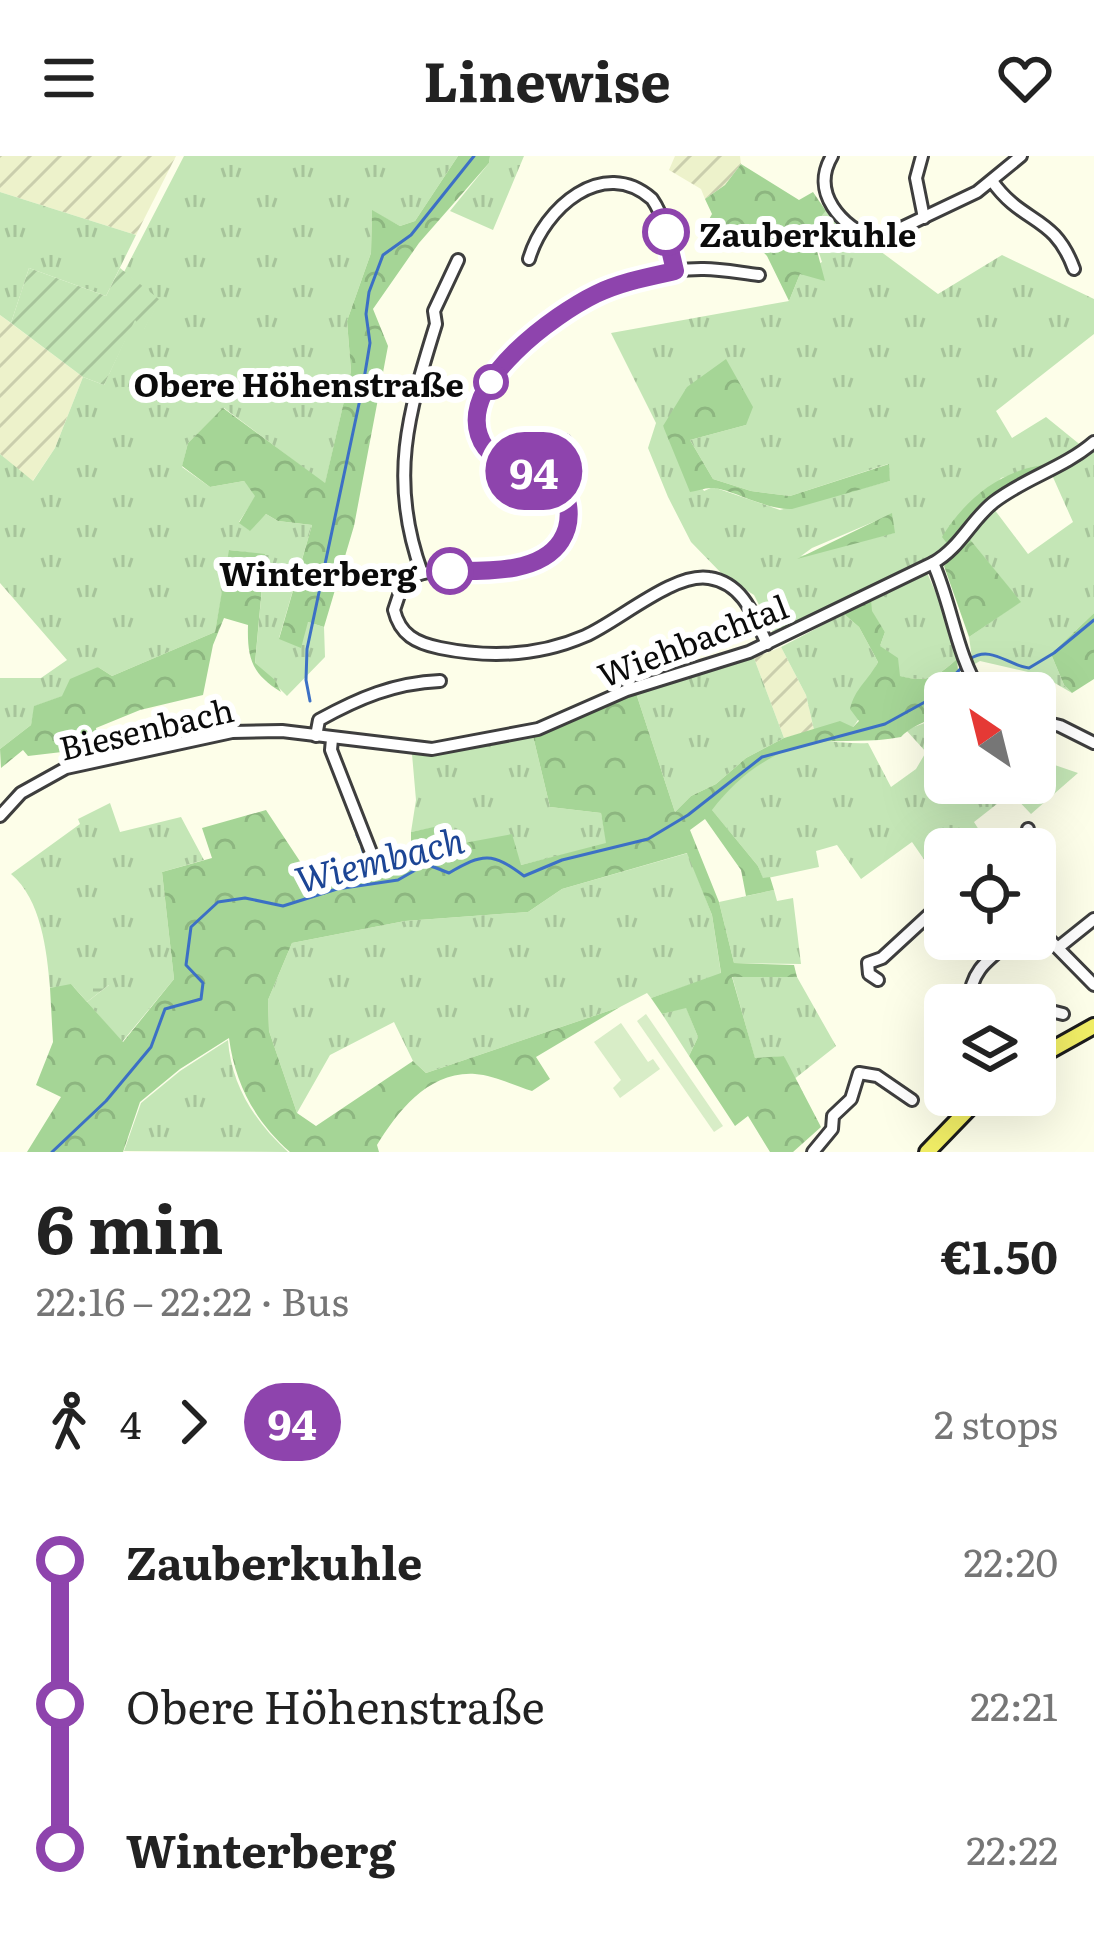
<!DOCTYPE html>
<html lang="en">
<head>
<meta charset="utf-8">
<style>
	body { margin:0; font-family:Literata,serif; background:#f2f2f2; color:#222; height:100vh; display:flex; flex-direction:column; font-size:45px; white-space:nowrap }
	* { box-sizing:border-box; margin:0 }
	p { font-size:39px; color:#767676 }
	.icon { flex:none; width:66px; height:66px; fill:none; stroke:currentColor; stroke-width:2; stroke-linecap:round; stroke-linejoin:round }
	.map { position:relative; height:996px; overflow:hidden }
	.drawer { display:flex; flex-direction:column; background:#fff; flex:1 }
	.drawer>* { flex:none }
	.badge { padding:0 24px; border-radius:39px; font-size:42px; line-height:78px }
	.needle { width:78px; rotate:325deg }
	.tools { position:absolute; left:924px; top:516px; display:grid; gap:24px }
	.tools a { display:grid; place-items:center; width:132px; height:132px; border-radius:18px; background:#fff; box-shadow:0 12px 48px #0002; font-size:60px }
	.map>.badge { position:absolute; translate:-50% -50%; box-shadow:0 0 0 6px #fff }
	.legs { display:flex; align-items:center; gap:18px; height:132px; padding:0 36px; font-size:39px }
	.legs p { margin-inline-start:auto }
	.summary { display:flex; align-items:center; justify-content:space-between; height:204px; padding:0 36px }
	h1 { font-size:66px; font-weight:700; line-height:90px }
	ul { padding:0 36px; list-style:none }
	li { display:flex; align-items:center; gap:42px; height:144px; font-size:45px }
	li i { display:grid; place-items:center; width:18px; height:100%; margin:0 15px; background:currentColor }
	li i::after { content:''; width:30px; height:30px; margin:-15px; border:9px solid; border-radius:50%; background:#fff }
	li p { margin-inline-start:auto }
	li:first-child i { background:linear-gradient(#0000 50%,currentColor 0) }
	li:last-child i { background:linear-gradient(currentColor 50%,#0000 0) }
	header { display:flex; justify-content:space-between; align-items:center; height:156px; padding:0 36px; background:#fff; font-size:54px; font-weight:700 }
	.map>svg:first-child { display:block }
	.farmland { fill:url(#farmland-furrows) }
	.grass { fill:url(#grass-tufts); fill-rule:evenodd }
	.forest { fill:url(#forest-crowns) }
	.wetland { fill:url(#wetland-marsh) }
	.garden { fill:url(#garden-furrows) }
	.pitch { fill:#d8edc7 }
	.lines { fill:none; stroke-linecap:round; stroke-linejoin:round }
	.stream { stroke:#3c70c5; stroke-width:3 }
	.minor-casing { stroke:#3e3e3e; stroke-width:16 }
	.major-casing { stroke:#1c1c1c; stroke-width:20 }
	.minor { stroke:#fff; stroke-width:10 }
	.major { stroke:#f1ee66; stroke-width:14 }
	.line-1-casing { stroke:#fff; stroke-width:27 }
	.line-1 { stroke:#8e44ad; stroke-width:18 }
	.stop-1-dot { fill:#fff; stroke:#8e44ad; stroke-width:6 }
	.labels { text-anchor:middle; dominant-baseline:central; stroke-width:12; stroke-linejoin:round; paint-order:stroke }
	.stop-label { font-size:33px; font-weight:bold; fill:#0b0b0b; stroke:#fff; text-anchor:end }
	.street-label { font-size:33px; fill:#0b0b0b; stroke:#fff }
	.water-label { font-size:36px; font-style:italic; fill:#1c4595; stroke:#fff }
</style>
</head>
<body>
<header><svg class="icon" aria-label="menu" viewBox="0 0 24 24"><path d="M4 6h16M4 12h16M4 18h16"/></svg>Linewise<svg class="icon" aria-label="heart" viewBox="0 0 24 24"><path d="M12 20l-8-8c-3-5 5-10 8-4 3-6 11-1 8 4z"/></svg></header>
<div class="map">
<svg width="1094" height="996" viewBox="0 0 1094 996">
	<defs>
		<pattern id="farmland-furrows" width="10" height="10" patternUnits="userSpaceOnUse" patternTransform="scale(3)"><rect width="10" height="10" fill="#edf2cb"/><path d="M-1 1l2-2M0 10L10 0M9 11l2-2" fill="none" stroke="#cacead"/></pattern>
		<pattern id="grass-tufts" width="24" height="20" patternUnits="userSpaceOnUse" patternTransform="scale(3)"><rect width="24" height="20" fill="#c4e6b6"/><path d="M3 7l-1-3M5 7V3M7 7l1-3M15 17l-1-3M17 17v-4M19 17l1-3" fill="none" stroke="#a7c49b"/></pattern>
		<pattern id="forest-crowns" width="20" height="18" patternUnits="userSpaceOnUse" patternTransform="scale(3)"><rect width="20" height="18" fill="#a5d596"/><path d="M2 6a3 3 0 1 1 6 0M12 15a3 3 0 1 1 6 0" fill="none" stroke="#8db680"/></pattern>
		<pattern id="wetland-marsh" width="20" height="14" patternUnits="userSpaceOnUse" patternTransform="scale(3)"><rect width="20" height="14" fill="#c4e6b6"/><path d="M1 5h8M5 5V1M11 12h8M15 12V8" fill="none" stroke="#a7c49b"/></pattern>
		<pattern id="garden-furrows" width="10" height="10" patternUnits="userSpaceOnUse" patternTransform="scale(3)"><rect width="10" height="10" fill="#c4e6b6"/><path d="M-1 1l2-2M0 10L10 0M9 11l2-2" fill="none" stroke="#a7c49b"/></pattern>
	</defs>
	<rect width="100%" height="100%" fill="#fdfee9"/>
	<g class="farmland">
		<polygon points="0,0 176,0 136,79 0,36"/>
		<polygon points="675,0 740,0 741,8 725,29 705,43 701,33 669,14"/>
		<polygon points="0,159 83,221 55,292 32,326 0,298"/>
		<polygon points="781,491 806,539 814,574 784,582 754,502"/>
	</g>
	<g class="grass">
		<polygon points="184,0 458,0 415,65 400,70 372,55 371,97 347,165 351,215 325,328 224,252 188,287 182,311 210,331 244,325 256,340 239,366 249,374 266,358 278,365 312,369 279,482 308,466 324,471 325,501 287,540 255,508 265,399 230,394 215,476 112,520 98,511 63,540 35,550 31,569 0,593 0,522 41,522 67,504 0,427 0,298 33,325 55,292 83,221 104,229 135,162 144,173 159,144 124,116"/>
		<polygon points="490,0 524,0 493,74 450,55 489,7"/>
		<polygon points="0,36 136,79 106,140 29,112 11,167 0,159"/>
		<path d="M826,55L938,138L1002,99L1094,143V178L996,255L1012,282L1046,261L1083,291L1055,308L1001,322L949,390L774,479L754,439L724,420L691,386L668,341L648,292L656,267L611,177L789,145L800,118L822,106L811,72ZM746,269L690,284L713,323L751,335L790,340L888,308L890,325L780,354L713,331L704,335L663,270ZM892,358L894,377L801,400L812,392Z"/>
		<polygon points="1094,292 1094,457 1051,498 1064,529 1072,537 1041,519 980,505 973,509 969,481 1020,446 969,382 994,353 1028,398 1073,366 1052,319"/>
		<path d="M923,417L928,419L949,467L957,503C936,522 927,527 899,520L880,490L885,476L871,455V444Z"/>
		<path d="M844,458L859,471L878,506C867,526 868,554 853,571L814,574L806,539L781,491Z"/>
		<polygon points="754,502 784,582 746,602 716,628 691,640 675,656 636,537"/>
		<path d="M945,547V627H1035V568L1050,573L1046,606L1078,617L1031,658L1011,637L974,666L991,693H945V705L932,715L912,686L861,723L837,689L816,695L819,711L763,723L758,710L711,653C738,622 775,588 819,586C834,585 852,588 868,587L891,631L916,613L926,596L906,574L930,565Z"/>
		<polygon points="533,580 550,651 601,657 607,688 521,709 448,691 442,670 411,676 416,644 412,598 471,593"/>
		<path d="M110,647L120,676L181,661L204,704L162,716L174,823L122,886L87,846L109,829L50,832C47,795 41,743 11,718L80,668L78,663Z"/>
		<polygon points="688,697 712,759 721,818 651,842 647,837 620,851 426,917 413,905 394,866 330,899 297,957 269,875 268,844 292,787 405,765 528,756 562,733"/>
		<polygon points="774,734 777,745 793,742 801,808 734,807 719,746"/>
		<polygon points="732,820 797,821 836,890 793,924 784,900 755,903"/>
		<polygon points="686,851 698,881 689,900 662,858"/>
		<path d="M228,884C231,929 255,966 288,996L124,995L141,947L180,915Z"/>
	</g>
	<g class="forest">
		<polygon points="458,0 490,0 489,7 419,87 373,153 388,190 354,370 324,471 308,466 301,492 279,483 312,369 278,365 266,358 250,375 239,367 255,340 244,325 210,331 182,310 188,287 223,252 325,327 351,215 347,165 371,97 372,54 400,70 415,65"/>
		<polygon points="741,8 799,44 813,36 826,55 811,72 825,125 800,118 789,145 767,100 747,79 710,74 707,67 712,58 705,43 725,29"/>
		<path d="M726,203L753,251L746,269L690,284L713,323L751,335L790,340L889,308L890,325L792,353C764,354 728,331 711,332C704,332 697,335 690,336L663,270L687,231Z"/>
		<path d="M1055,308L980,352L949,390L942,381C967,340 1006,310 1055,308Z"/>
		<polygon points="892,357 895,377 797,403"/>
		<polygon points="969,382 1021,446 969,481 944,410"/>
		<path d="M229,394L265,398L255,507L275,524L281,536C252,518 247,503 248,469L224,462L213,489L203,539L140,554L96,572L101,602L64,609L62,596L28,600L23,594L1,612L0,593L31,569L34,550L62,540L70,523L98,511L112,520L215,476Z"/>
		<path d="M871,444L872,455L885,476L880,490L898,502L900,520C927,527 936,522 957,503L959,525L952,537H945C945,566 916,564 901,581C872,587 842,583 815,587C773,593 737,621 712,654L758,710L763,722L770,721L774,734L746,740L741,714L705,663L690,674L719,746L734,807L794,809L797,821H732L755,902L784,900L821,971L793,996H770L748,960L735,970L689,900L698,881L686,852L662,858L651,842L721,817L712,759L687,697L562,733L528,756L405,765L292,787L268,844L269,875L297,957L316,970L413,905L426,917L620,851L536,901L550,923L532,935C515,930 493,919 475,918C429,915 398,955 377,989L379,996H290C255,965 235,928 229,882L180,913L140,946L123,996H27L61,941L36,929L53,886L50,832L71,828L123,886L174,823L162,716L212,702L202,672L266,654L313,725L357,705L362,724L411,705V676L443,669L448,690L512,678L521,709L606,687L601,657L550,651L533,580L636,537L675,656L691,640L716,628L746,602L784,582L840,565L853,571L859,565L850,553C855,532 868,525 878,506L859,471L844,458Z"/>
		<polygon points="1094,457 1094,523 1072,537 1064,529 1051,498"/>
	</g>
	<polygon class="wetland" points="106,816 110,828 87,846 71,828"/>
	<polygon class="garden" points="29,112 106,140 120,112 160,144 144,174 135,164 104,229 83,221 11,167"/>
	<g class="pitch">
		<polygon points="646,858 723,970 714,976 637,865"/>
		<polygon points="621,867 648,906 653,903 660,913 620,942 613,932 621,924 594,886"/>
	</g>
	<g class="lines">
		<g class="stream">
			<polyline points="883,425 929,403"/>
			<path d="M970,503C991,489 1007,509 1029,512L1054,497L1094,464"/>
			<polyline points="310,545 306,524 307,493 363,229 370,187 366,158 369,136 383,99 411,79 474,0"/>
			<polyline points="347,649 351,661"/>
			<polyline points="352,664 355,673"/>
			<polyline points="357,679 360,686"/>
			<polyline points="362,692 364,698"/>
			<polyline points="306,739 361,705"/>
			<path d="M52,996L106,945L151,891L165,853L201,843L203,827L186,809L191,771L218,746L245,742L283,750L337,733L398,724L426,708L449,717C483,697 492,696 524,720L562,704L648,683L688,659L762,601L885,568L934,541L963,510"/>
		</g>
		<g class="minor-casing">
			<g id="minor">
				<path d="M832,0C810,37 841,70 876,84L977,36L1021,0"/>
				<polyline points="922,0 916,22 924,62"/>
				<path d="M992,25C1023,69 1054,58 1074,113"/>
				<path d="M529,103C544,52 603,0 652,43C666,63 670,92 675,115"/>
				<path d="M759,119C741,117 722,113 704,113C630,112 558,151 509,204C495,219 479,237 477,258C471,331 605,302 563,383C537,432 458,404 417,419L402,430L394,454C400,479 416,487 440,492C489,502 539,500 585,480C619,465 674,416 709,422C743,427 754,460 767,488"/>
				<polyline points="552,324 565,285"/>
				<path d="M933,407C952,449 956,498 981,537"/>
				<path d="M422,417C388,324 408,258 436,168L434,155L458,104"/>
				<polyline points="1035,564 1060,570 1094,587"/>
				<path d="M316,580L319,564C359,542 394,527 440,525"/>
				<polyline points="332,583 331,594 374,704"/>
				<path d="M0,660L21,637L66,612L232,576L282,575L432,593L538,573L627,534L749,496L933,407C960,392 971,364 994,346C1025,322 1064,312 1094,286"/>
				<polyline points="1016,693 1026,686 1028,673"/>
				<polyline points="1035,769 1094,829"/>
				<polyline points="1059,791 1094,763"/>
				<polyline points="878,824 869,818 868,807 882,802 945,744"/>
				<path d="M970,849C968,815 990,802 1014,783"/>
				<polyline points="1035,851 1063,858"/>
				<polyline points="813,996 832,973 833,960 851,943 859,917 877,920 912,944"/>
			</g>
		</g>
		<g class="major-casing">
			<g id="major">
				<polyline points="1035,903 1094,870"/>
				<polyline points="927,996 982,939"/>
			</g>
		</g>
		<use href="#minor" class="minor"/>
		<use href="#major" class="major"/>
	</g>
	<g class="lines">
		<g class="line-1-casing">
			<path id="line-1" d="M450,415C484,415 540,418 561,385C568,374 570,362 568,349C557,302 493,323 479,279C461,225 555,158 596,138C621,126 648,121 675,115L666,76"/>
		</g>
		<use href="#line-1" class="line-1"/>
	</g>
	<g class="stop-1-dot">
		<circle cx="666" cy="76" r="21"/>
		<circle cx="491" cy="226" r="15"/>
		<circle cx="450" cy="415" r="21"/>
	</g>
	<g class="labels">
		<g class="stop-label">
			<text x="699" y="76" text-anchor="start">Zauberkuhle</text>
			<text x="464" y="226">Obere Höhenstraße</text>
			<text x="417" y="415">Winterberg</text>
		</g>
		<g class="street-label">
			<text transform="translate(692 483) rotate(-21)">Wiehbachtal</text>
			<text transform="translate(146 571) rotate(-13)">Biesenbach</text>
		</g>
		<g class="water-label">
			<text transform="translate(379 702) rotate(-14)">Wiembach</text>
		</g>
	</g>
</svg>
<div class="tools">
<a><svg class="needle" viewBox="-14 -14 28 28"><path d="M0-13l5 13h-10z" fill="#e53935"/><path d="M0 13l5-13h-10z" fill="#767676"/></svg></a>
<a><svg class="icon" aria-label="locate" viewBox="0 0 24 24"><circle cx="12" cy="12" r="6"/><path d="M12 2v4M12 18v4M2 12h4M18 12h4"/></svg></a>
<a><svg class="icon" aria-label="layers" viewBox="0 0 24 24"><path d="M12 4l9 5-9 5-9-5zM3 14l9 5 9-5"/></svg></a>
</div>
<b class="badge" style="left:534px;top:315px;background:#8e44ad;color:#fff">94</b>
</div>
<section class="drawer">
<div class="summary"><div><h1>6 min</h1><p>22:16 – 22:22 · Bus</p></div><b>€1.50</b></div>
<div class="legs"><svg class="icon" aria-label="walk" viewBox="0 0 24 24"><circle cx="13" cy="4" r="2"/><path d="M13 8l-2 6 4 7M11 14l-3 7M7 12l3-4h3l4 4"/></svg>4<svg class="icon" aria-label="forward" viewBox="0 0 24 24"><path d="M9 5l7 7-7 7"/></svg><b class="badge" style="background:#8e44ad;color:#fff">94</b><p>2 stops</p></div>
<ul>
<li><i style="color:#8e44ad"></i><b>Zauberkuhle</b><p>22:20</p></li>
<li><i style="color:#8e44ad"></i><span>Obere Höhenstraße</span><p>22:21</p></li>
<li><i style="color:#8e44ad"></i><b>Winterberg</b><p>22:22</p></li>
</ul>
</section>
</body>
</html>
